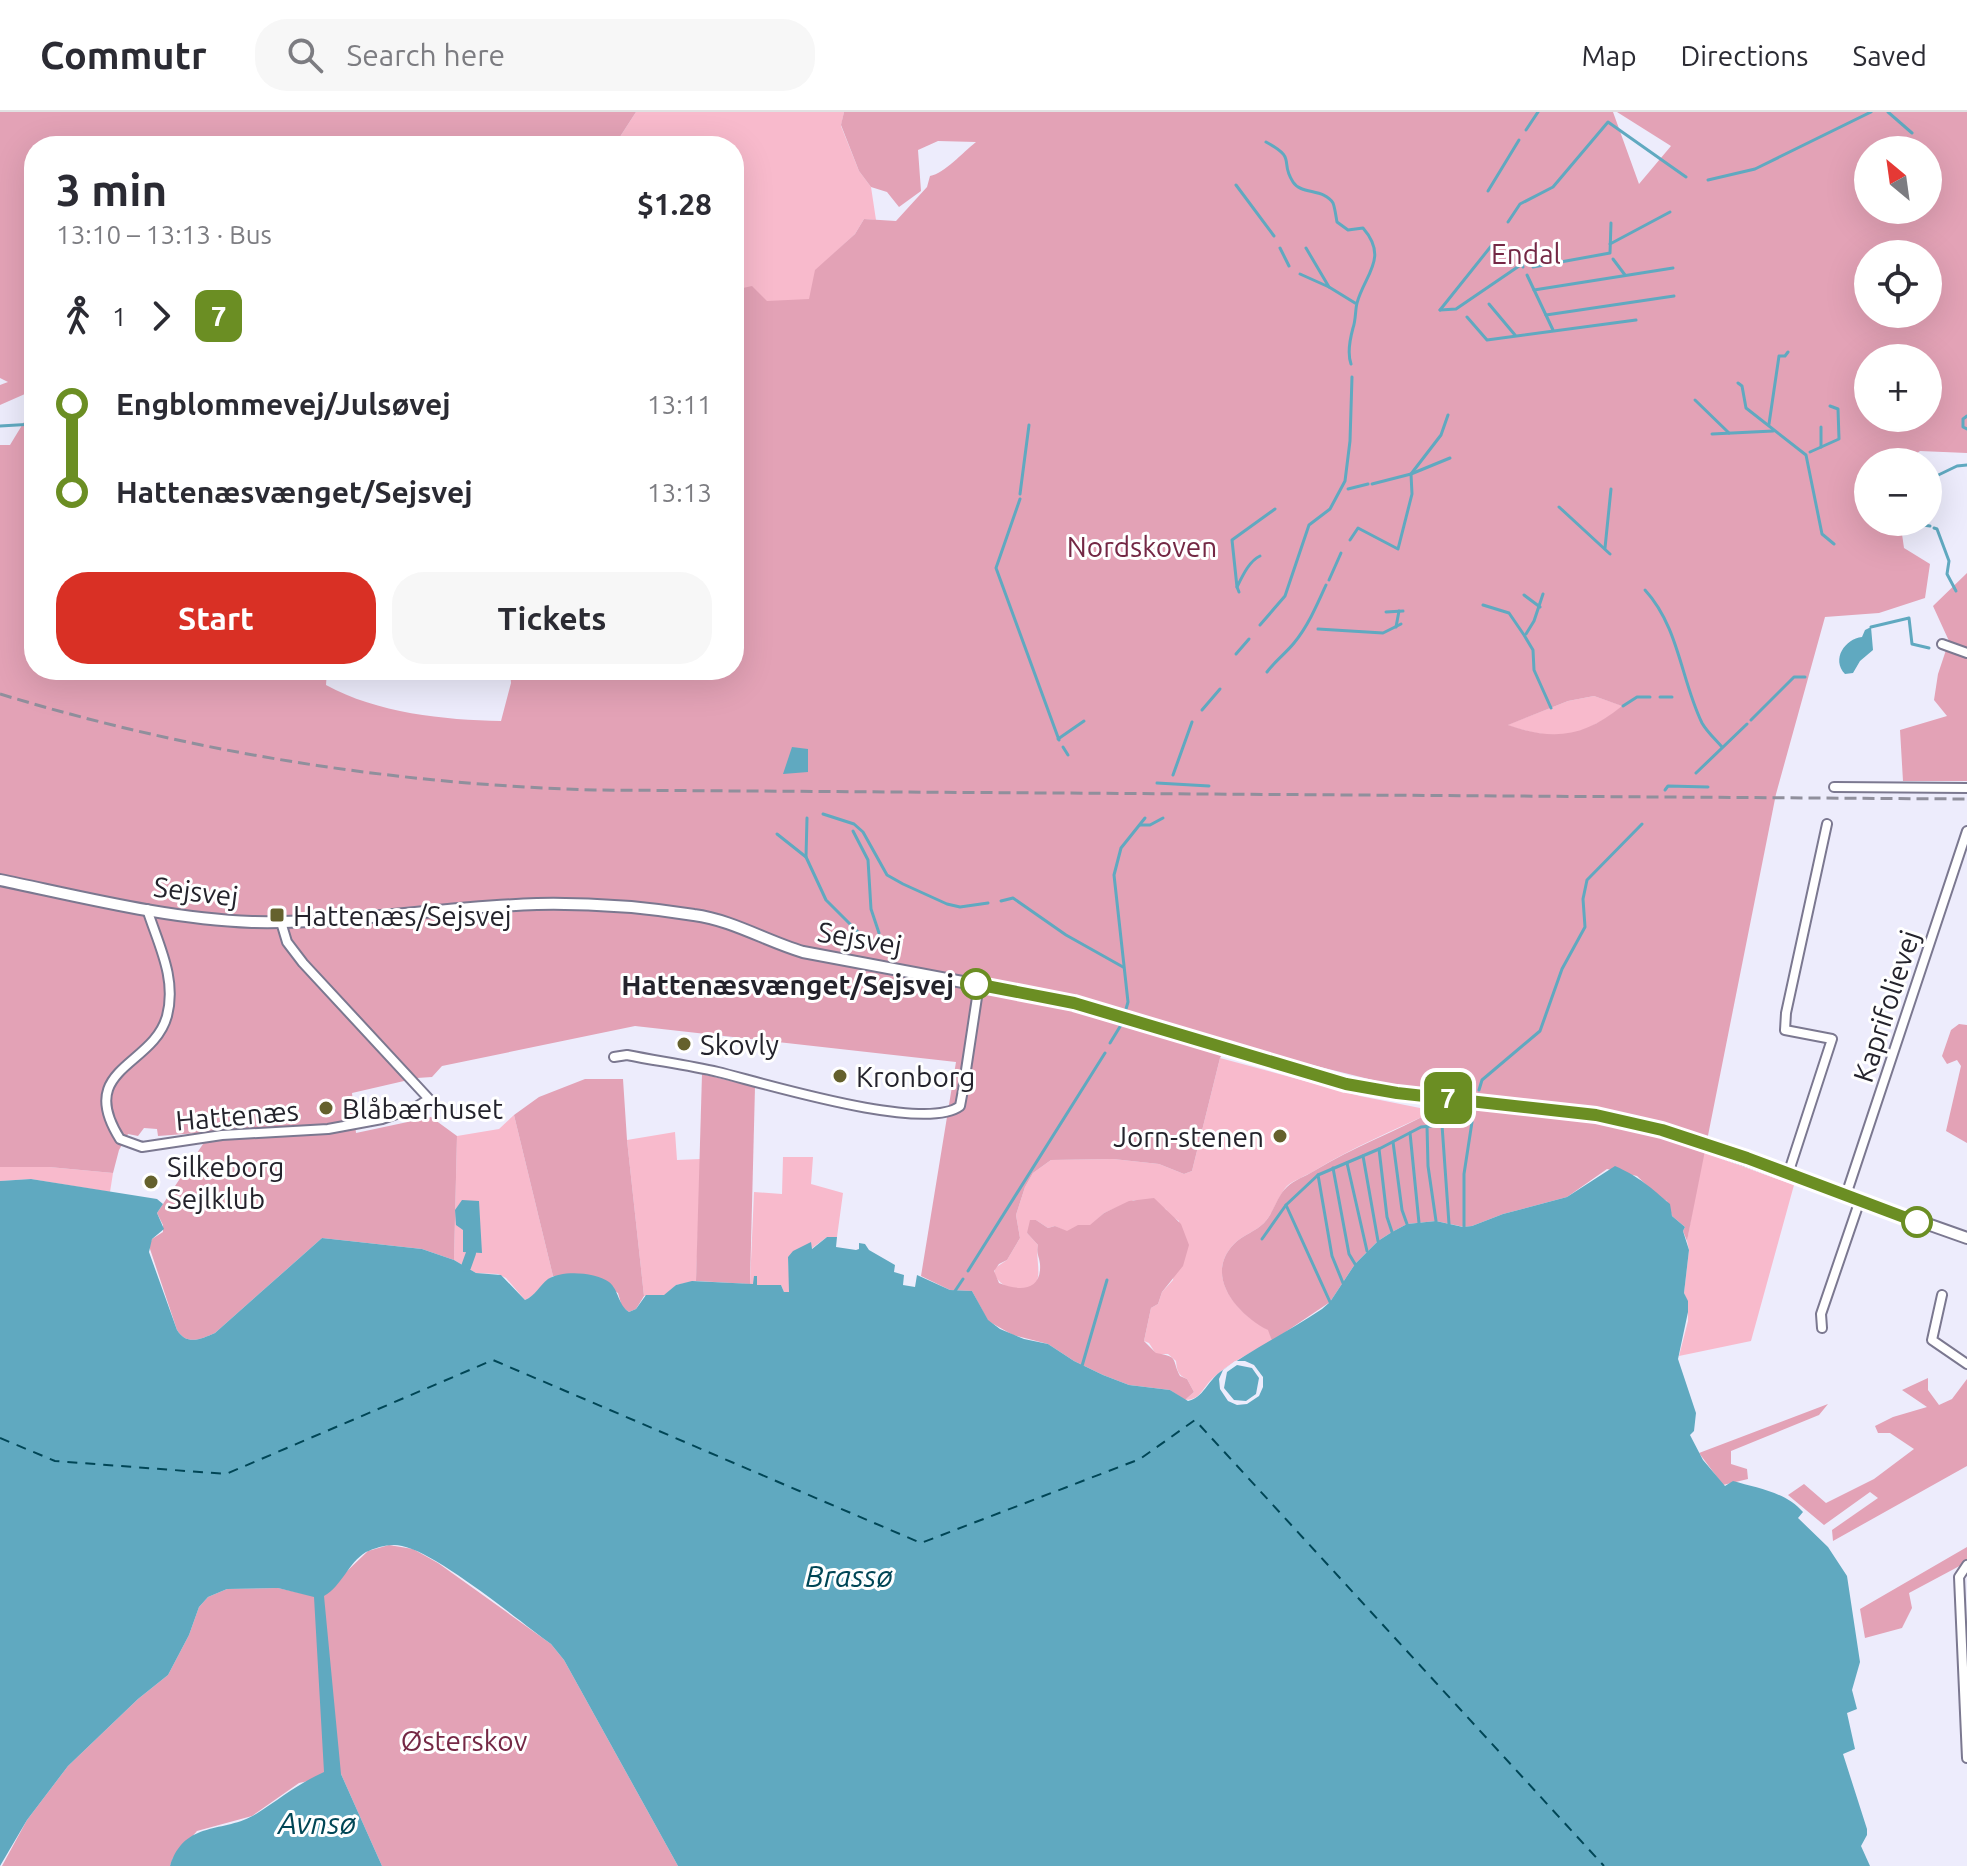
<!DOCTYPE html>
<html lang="en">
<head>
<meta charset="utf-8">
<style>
	body { margin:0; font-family:Ubuntu,sans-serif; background:#f7f7f7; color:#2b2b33; height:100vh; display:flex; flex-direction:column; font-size:30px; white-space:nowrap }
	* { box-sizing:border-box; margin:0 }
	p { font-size:26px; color:#7c7c81 }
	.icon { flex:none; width:44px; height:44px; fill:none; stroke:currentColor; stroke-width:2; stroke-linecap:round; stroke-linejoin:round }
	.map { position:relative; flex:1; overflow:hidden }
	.panel { position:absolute; left:24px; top:24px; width:720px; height:544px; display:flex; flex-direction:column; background:#fff; border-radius:32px; box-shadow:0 8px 32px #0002 }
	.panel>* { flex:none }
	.badge { padding:0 16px; border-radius:12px; font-size:28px; line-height:52px }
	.needle { width:52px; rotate:331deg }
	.fabs { position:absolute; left:1854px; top:24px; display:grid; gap:16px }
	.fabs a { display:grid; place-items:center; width:88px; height:88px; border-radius:50%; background:#fff; box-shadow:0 8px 32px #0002; font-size:40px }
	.map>.badge { position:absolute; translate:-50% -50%; box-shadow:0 0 0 4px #fff }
	.legs { display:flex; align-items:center; gap:12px; height:88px; padding:0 32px; font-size:26px }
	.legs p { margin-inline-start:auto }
	.summary { display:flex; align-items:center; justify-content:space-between; height:136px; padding:0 32px }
	h1 { font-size:44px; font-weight:700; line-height:60px }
	.cta { display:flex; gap:16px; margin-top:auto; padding:16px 32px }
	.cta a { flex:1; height:92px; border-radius:32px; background:#d93025; color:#fff; font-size:32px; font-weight:700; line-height:92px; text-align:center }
	.cta a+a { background:#f7f7f7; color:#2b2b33 }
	ul { padding:0 32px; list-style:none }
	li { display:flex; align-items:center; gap:28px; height:88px; font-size:30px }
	li i { display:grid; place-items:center; width:12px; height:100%; margin:0 10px; background:currentColor }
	li i::after { content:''; width:20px; height:20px; margin:-10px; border:6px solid; border-radius:50%; background:#fff }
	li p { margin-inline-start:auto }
	li:first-child i { background:linear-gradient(#0000 50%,currentColor 0) }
	li:last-child i { background:linear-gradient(currentColor 50%,#0000 0) }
	header { display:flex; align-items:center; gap:48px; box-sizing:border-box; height:112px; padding:0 40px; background:#fff; border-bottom:2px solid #e1e1e2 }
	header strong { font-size:38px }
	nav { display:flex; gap:44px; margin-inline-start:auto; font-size:28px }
	.search { width:560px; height:72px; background:#f7f7f7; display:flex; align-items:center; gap:20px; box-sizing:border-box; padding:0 28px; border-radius:32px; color:#7c7c81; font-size:30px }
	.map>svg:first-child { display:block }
	.green { fill:#f8bacc }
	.forest { fill:#e3a2b6; fill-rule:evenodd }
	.water { fill:#60a9c0 }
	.pier { fill:#edecfc; fill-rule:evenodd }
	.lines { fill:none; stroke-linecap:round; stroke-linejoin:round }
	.stream { stroke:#60a9c0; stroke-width:3 }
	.canal { stroke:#60a9c0; stroke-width:10 }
	.ferry { stroke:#004656; stroke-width:2; stroke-dasharray:10 8; stroke-linecap:butt }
	.minor-casing { stroke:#7b7890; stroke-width:12 }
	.tertiary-casing { stroke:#7b7890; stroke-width:14 }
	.minor { stroke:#fff; stroke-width:8 }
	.tertiary { stroke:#fff; stroke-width:10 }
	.rail { stroke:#908f9c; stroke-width:3; stroke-dasharray:12 6; stroke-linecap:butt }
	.line-1-casing { stroke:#fff; stroke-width:18 }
	.line-1 { stroke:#6b8e23; stroke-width:12 }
	.poi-dot { fill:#65612d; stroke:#fff; stroke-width:3 }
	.stop-1-dot { fill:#fff; stroke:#6b8e23; stroke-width:4 }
	.labels { text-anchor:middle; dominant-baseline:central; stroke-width:6; stroke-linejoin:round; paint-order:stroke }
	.park-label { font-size:28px; fill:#742845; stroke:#fff }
	.street-label { font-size:28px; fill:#24232c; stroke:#fff }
	.poi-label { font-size:28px; fill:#24232c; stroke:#fff; text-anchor:start }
	.stop-label { font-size:28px; font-weight:bold; fill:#24232c; stroke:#fff; text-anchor:end }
	.water-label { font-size:30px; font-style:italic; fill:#004656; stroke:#fff }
</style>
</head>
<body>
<header>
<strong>Commutr</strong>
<div class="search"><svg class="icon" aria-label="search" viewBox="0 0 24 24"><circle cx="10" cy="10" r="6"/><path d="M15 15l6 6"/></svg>Search here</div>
<nav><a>Map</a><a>Directions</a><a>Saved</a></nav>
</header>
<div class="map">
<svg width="1967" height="1754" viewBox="0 0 1967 1754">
	<rect width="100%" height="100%" fill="#edecfc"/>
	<g class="green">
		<polygon points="636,0 844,0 841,14 859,59 871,75 876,108 864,107 855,122 815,159 815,298 738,179 734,178 734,34 614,34"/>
		<path d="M1594,584L1623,594C1582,626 1556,630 1507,613L1568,589Z"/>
		<path d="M1220,946L1360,984L1435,999C1394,1018 1353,1035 1314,1059C1306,1064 1294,1068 1287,1074C1278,1084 1274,1100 1264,1111C1256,1119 1243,1123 1234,1132C1203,1164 1238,1203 1269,1218L1272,1229C1252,1240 1229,1251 1213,1266C1202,1276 1201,1288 1185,1288L1194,1280L1187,1267C1178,1263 1177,1259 1176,1249L1168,1242H1156L1149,1231L1144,1229L1151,1196L1158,1192L1162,1180L1173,1168L1179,1109L1168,1102L1166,1097L1134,1088L1104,1101L1090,1114L1081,1113L1067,1120L1055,1114L1048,1116L1036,1108L1027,1121L1038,1133C1034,1150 1050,1181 1016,1177C1006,1176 999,1171 994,1162L995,1156L1007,1148L1020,1126L1016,1103L1025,1075L1033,1061L1051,1048L1113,1047L1159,1052L1184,1062L1192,1059Z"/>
		<polygon points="514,1003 553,1164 532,1184 525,1188 506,1166 498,1162 476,1161 454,1148 457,1024 499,1017"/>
		<polygon points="675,1020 677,1048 701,1047 696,1169 676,1173 664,1184 644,1184 627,1028"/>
		<polygon points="1703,1040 1794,1073 1751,1229 1679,1244 1688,1209 1688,1191 1684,1181 1689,1138 1687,1129"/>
		<polygon points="783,1045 813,1045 811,1072 843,1081 837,1125 827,1125 811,1137 811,1131 788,1145 790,1180 784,1180 781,1173 757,1173 757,1165 754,1172 750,1172 754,1080 782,1082"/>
		<polygon points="0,1055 49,1055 113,1061 110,1080 31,1067 0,1069"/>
	</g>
	<g class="forest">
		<polygon points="0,0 636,0 614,34 34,34 34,278 0,293 0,273 8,270 0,266"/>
		<path d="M844,0H1613L1639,72L1671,34L1617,0H1967V341L1920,339L1904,350H1868V410H1891L1901,415L1904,436L1930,452L1925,486L1879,501L1825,505L1776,682L1687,1129L1683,1119L1685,1115L1672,1104L1667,1089L1659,1085L1637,1064L1607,1057L1567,1085L1503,1102L1472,1114L1464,1115L1436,1109L1407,1112L1392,1120L1378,1129L1355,1152L1330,1190L1272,1229L1268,1218C1238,1203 1203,1164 1234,1132C1243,1123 1256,1119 1264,1111C1274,1100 1277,1084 1287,1075C1294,1068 1306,1064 1314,1059C1353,1035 1395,1020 1435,998L1413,978L1228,932L1220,946L1192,1059L1184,1062L1159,1052L1113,1047L1051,1048L1033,1061L1025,1075L1016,1103L1020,1126L1007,1148L999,1152L994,1159L999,1171C1018,1179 1042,1180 1040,1152C1039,1144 1036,1141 1038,1133L1027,1121L1030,1108H1036L1048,1116L1055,1114L1067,1119L1078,1113H1090L1104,1101L1129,1089L1154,1086L1181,1112L1189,1133L1183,1154L1162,1180L1158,1192L1151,1196L1144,1229L1156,1241C1180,1245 1171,1247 1180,1264L1187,1267L1194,1280L1185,1288L1170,1278L1129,1273L1103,1263L1074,1249L1048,1232L1013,1223L988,1209L972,1179L950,1178L921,1164L956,950L635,914L442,954L432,965L417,966L352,981L356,1021L431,1005L457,1024L454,1148L422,1137L322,1126L215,1221C201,1227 187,1234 177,1218L149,1134L152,1127L163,1120V1113L157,1101L211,1020L158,1024L157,1017L144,1016L138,1024L128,1022L119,1038L113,1061L49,1055H0V333H10L27,305L34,306V558H327L326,573C377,601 444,608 501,609L511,571L510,558H734V178L752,174L767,189L809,187L815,158L855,122L864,107L896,109L927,75L930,64C945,61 962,41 976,30L938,29L918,38L921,79L899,95L887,80L871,75L859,59L841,13ZM1868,38H1928V98H1868ZM1868,142H1928V202H1868ZM1868,246H1928V306H1868ZM1594,584L1622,594C1584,625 1554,629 1508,613L1568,589Z"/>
		<polygon points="1967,461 1967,669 1903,669 1900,618 1947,604 1934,588 1938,562 1949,529 1933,494"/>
		<polygon points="1959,912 1967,913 1967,1031 1946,1019 1961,954 1957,948 1947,952 1942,944 1951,918"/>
		<polygon points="702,962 755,975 750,1172 696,1169"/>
		<polygon points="585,967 623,967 627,1028 644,1184 636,1197 629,1200 622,1195 618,1181 589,1163 553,1164 514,1003 539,985"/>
		<polygon points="1928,1266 1928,1278 1939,1293 1952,1287 1967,1267 1967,1354 1833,1429 1832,1418 1878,1386 1870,1380 1824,1413 1788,1383 1804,1372 1826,1391 1874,1367 1914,1337 1890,1321 1878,1321 1875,1314 1893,1305 1927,1295 1902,1278"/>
		<polygon points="1828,1292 1819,1303 1731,1339 1731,1352 1747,1357 1748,1367 1723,1373 1699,1341"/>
		<polygon points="389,1433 413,1437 438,1451 551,1532 564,1548 678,1754 382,1754 341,1662 299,1671 252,1704 197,1719 173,1746 170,1754 2,1754 27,1708 68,1654 138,1587 168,1563 189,1523 199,1495 208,1485 227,1477 278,1476 314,1484 336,1473 344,1462 368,1439"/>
		<polygon points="1967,1435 1967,1450 1909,1481 1912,1496 1902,1516 1865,1526 1860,1497"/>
	</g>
	<g class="water">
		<path d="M1871,515L1873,538L1860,549L1853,561L1845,562C1831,547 1845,527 1862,525L1865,518Z"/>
		<polygon points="792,635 808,637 808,660 783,662"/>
		<path d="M1615,1054C1640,1065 1651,1076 1670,1092L1672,1104L1685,1115L1683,1119L1689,1138L1684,1181L1688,1189V1200L1678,1247L1696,1301L1694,1319L1690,1323L1703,1348L1725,1374L1733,1369C1757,1376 1786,1380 1803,1400L1798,1406L1828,1435L1847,1464L1860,1550L1852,1578L1857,1597L1847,1601L1855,1637L1843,1642L1867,1717V1723L1861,1734L1870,1754H678L564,1548L551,1532C519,1509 436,1440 402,1434C391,1431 377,1435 366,1440C348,1451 342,1474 324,1484L341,1662L382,1754H170C185,1707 224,1722 256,1702C280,1687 297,1672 324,1660L314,1485L278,1476L227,1477L208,1485L199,1495L189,1523L168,1563L138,1587L68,1654L27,1708L0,1754V1069L31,1067L157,1087L163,1092L157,1101L164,1117L152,1127L149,1140L177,1218C187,1234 201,1227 215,1221L322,1126L422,1137L454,1148L476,1161L501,1163L525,1188C535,1184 539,1174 548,1167C562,1158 595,1160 609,1170C619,1178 618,1193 629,1200L636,1197L646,1183H664L676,1173L692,1169L753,1172L754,1164H757V1173H781L784,1180H789L788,1145L793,1139L811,1130L812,1137L827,1125H837L836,1135L856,1138L859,1137V1131L865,1132L869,1138L895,1153L894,1160L904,1163L903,1173L915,1175L917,1163L950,1178L972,1179L988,1208L1000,1217L1024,1227L1048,1232L1074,1249L1103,1263L1129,1273L1170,1278L1188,1289C1203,1286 1208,1269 1220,1260C1253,1237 1289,1219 1322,1197L1330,1190L1355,1152L1378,1129L1392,1120L1407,1112L1436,1109L1463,1115L1472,1114L1503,1102L1567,1085Z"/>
		<polygon points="462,1088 479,1089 482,1141 463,1140 463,1118 456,1113 455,1098"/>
	</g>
	<path class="pier" d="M1235,1249H1245L1254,1253L1263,1265V1275L1259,1284L1247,1292L1237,1293L1228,1289L1220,1277L1219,1267L1223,1258ZM1237,1253L1252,1256L1259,1266L1256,1282L1246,1289L1234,1288L1224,1276L1227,1260Z"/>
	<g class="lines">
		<g class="stream">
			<polyline points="1888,0 1912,21"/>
			<polyline points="1526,18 1538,0"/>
			<path d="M1266,30C1298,47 1279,49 1293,70C1301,83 1324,76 1333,91C1335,96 1336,105 1337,110L1348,118L1363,116C1389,146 1365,162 1357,191C1355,199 1356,208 1353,216C1350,227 1347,241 1351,252"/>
			<polyline points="1708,68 1755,57 1871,0"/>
			<polyline points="1236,73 1274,124"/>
			<polyline points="1488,79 1519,28"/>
			<polyline points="1508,110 1520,92 1553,75 1608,10 1686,65"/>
			<polyline points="1610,132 1670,100"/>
			<polyline points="1280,136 1289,154"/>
			<polyline points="1306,136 1329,175 1355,191"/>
			<polyline points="1613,147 1625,163"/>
			<polyline points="1533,155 1610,141 1611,111"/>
			<polyline points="1300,162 1329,175"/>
			<polyline points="1527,163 1553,218"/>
			<polyline points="1534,178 1673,156"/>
			<polyline points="1489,192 1515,223"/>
			<polyline points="1440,198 1456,197 1522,152 1523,155"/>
			<polyline points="1440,198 1492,133"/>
			<polyline points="1546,203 1674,184"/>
			<polyline points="1467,205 1487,228 1636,208"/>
			<polyline points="1738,271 1742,274 1746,296 1806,343 1822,422 1834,432"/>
			<polyline points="1695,288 1729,321"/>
			<polyline points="1967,304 1963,307 1963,315 1967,317"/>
			<polyline points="1769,312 1779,244 1785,244 1788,240"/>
			<polyline points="0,314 34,312"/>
			<polyline points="1712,322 1773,319"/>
			<polyline points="1821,335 1821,315"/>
			<polyline points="1810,340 1839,327 1838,297 1830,294"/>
			<polyline points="1928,368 1957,354 1967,353"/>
			<polyline points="1372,372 1411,362 1450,346"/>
			<polyline points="1348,377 1368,372"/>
			<polyline points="1020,382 1029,313"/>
			<polyline points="1020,387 996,456 1059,628"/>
			<polyline points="1559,395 1610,442"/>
			<polyline points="1923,413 1930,414"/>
			<polyline points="1934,416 1937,417 1949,449 1947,462 1956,479"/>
			<polyline points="1350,428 1358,416 1398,437 1412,382 1411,362 1441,323 1448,303"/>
			<polyline points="1605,436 1611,377"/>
			<polyline points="1329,468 1341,441"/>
			<polyline points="1237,475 1232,428 1275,397"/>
			<path d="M1645,478C1679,515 1681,568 1702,611C1707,620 1716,628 1722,635"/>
			<path d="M1239,480L1237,475C1242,465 1249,449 1260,444"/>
			<polyline points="1524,483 1540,495"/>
			<polyline points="1483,493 1509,501 1524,523 1533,538 1534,558 1551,596"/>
			<polyline points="1386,500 1403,499"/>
			<polyline points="1260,513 1285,484 1309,413 1330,397 1345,369 1350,329 1352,265"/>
			<polyline points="1396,515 1399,499"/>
			<polyline points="1871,515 1909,506 1912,532 1929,536"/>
			<polyline points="1318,517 1383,521 1401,512"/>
			<polyline points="1526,522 1534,509 1543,482"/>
			<polyline points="1236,542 1249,527"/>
			<path d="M1267,560C1275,549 1286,541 1294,531C1308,514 1317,493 1326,473"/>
			<polyline points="1660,585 1672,585"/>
			<polyline points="1623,594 1637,585 1650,585"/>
			<polyline points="1202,598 1220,577"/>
			<polyline points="1751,608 1794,565 1805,565"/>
			<polyline points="1058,627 1084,609"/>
			<polyline points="1063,635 1068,643"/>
			<polyline points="1696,661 1747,612"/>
			<polyline points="1173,663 1192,610"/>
			<polyline points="1157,671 1209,674"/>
			<polyline points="1665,678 1668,674 1708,675"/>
			<polyline points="823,702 854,712 863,720 887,763 903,772 947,792 960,795 988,791"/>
			<polyline points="1140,713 1150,713 1163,706"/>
			<polyline points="853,719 868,748 871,797 879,821"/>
			<polyline points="777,722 806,745 826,788 870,832"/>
			<polyline points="806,745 807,706"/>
			<polyline points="1001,789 1013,786 1066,823 1123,855"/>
			<polyline points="1126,897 1128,890 1114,763 1121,736 1145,706"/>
			<polyline points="1110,931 1121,913"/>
			<polyline points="1479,978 1482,968 1540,919 1562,857 1585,815 1583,787 1587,768 1642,712"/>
			<polyline points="1442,1013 1449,1112"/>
			<polyline points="1427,1014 1428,1054 1436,1109"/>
			<polyline points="1410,1021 1419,1111"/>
			<polyline points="1393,1030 1402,1098 1407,1112"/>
			<polyline points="1379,1037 1387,1105 1392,1120"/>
			<polyline points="1363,1044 1378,1129"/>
			<polyline points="1347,1051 1367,1139"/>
			<polyline points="1333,1056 1349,1142 1355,1152"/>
			<polyline points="1318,1063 1332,1144 1343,1171"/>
			<polyline points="1286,1093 1330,1190"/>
			<polyline points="1262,1127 1286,1093 1318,1063 1379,1037 1421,1015 1472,1010 1464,1062 1464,1115"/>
			<polyline points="968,1159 1105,941"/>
			<polyline points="955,1179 963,1167"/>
			<polyline points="1082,1254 1107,1168"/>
		</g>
		<polyline class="canal" points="466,1155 471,1141"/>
		<polyline class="ferry" points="0,1326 55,1349 226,1362 493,1248 921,1431 1140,1347 1195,1308 1604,1754"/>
		<g class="minor-casing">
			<g id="minor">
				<polyline points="1942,532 1967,541"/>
				<polyline points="1834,675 1967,676"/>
				<path d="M147,797C158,832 177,866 167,904C153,955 75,956 120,1027L142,1035L222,1023L328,1017L382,1007L416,995L429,987L303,851L287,830L281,810"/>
				<path d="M614,945L627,943C657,949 688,953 718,960C763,971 925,1021 960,994L963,978L979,872"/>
				<polyline points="1788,1062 1832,927 1785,918 1786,901 1827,712"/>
				<polyline points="1846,1083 1967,719"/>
				<polyline points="1942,1183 1932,1228 1967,1252"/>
				<polyline points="1822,1216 1821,1202 1860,1088"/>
				<polyline points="1967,1453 1959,1465 1967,1646"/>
			</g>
		</g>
		<g class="tertiary-casing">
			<path id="tertiary" d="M0,768C82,785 168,807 252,810C347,812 441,795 537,792C589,791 643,795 694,803C732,808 766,829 803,840L1074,891L1363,976L1596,1003L1662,1018L1967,1126"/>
		</g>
		<use href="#minor" class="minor"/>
		<use href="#tertiary" class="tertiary"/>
		<path class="rail" d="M0,582C194,641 392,672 594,678L1967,687"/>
	</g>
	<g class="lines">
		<g class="line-1-casing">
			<polyline id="line-1" points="976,872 1074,891 1346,972 1397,981 1596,1003 1662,1018 1747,1046 1917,1110"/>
		</g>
		<use href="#line-1" class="line-1"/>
	</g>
	<g class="poi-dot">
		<rect x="269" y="795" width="16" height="16" rx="4"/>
		<circle cx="684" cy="932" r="8"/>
		<circle cx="840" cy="964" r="8"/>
		<circle cx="326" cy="996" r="8"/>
		<circle cx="1280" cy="1024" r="8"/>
		<circle cx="151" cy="1070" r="8"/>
	</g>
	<g class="stop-1-dot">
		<circle cx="976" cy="872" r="14"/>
		<circle cx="1917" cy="1110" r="14"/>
	</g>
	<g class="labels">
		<g class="park-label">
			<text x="1526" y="141">Endal</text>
			<text x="1142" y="434">Nordskoven</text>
			<text x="464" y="1628">Østerskov</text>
		</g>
		<g class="street-label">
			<text transform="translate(196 779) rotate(7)">Sejsvej</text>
			<text transform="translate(860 826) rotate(10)">Sejsvej</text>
			<text transform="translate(1886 894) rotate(-72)">Kaprifolievej</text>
			<text transform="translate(237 1003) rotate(-5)">Hattenæs</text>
		</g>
		<g class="poi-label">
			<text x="293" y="803">Hattenæs/Sejsvej</text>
			<text x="700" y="932">Skovly</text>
			<text x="856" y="964">Kronborg</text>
			<text x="342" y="996">Blåbærhuset</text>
			<text x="1264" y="1024" text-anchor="end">Jorn-stenen</text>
			<text x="167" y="1054">Silkeborg<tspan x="167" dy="32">Sejlklub</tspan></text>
		</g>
		<g class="stop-label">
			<text x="954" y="872">Hattenæsvænget/Sejsvej</text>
		</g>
		<g class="water-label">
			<text x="849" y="1464">Brassø</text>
			<text x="317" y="1711">Avnsø</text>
		</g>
	</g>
</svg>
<div class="fabs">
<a><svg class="needle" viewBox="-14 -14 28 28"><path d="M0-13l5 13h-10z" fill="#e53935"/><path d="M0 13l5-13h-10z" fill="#7c7c81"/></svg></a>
<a><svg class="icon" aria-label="locate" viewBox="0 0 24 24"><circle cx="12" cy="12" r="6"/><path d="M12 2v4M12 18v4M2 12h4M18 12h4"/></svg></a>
<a>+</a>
<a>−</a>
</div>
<b class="badge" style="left:1448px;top:986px;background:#6b8e23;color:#fff">7</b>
<section class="panel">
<div class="summary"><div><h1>3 min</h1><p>13:10 – 13:13 · Bus</p></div><b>$1.28</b></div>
<div class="legs"><svg class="icon" aria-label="walk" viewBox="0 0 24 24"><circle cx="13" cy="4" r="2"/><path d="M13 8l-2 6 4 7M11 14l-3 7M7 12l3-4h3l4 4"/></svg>1<svg class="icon" aria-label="forward" viewBox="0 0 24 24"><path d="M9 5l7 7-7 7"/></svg><b class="badge" style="background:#6b8e23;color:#fff">7</b></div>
<ul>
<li><i style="color:#6b8e23"></i><b>Engblommevej/Julsøvej</b><p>13:11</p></li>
<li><i style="color:#6b8e23"></i><b>Hattenæsvænget/Sejsvej</b><p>13:13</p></li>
</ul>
<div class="cta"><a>Start</a><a>Tickets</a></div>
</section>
</div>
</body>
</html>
